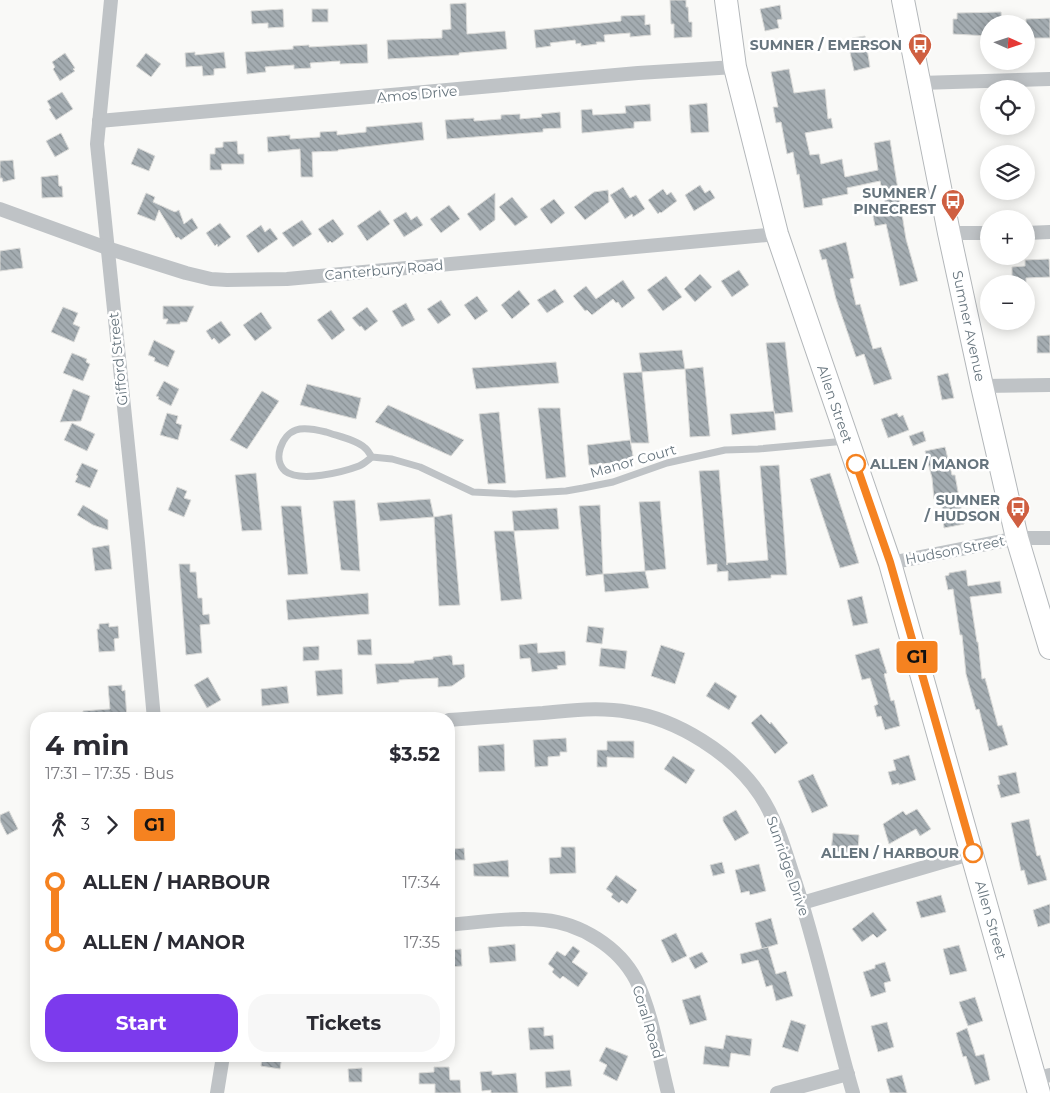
<!DOCTYPE html>
<html lang="en">
<head>
<meta charset="utf-8">
<style>
	body { margin:0; font-family:Montserrat,sans-serif; background:#f7f7f7; color:#2b2b33; height:100vh; display:flex; flex-direction:column; font-size:19px; white-space:nowrap }
	* { box-sizing:border-box; margin:0 }
	p { font-size:16px; color:#7c7c81 }
	.icon { flex:none; width:28px; height:28px; fill:none; stroke:currentColor; stroke-width:2; stroke-linecap:round; stroke-linejoin:round }
	.map { position:relative; flex:1; overflow:hidden }
	.drawer { position:absolute; left:30px; top:712px; width:425px; height:350px; display:flex; flex-direction:column; background:#fff; border-radius:20px; box-shadow:0 2px 12px #0003 }
	.drawer>* { flex:none }
	.badge { padding:0 10px; border-radius:4px; font-size:18px; line-height:32px }
	.needle { width:32px; rotate:93deg }
	.fabs { position:absolute; left:980px; top:15px; display:grid; gap:10px }
	.fabs a { display:grid; place-items:center; width:55px; height:55px; border-radius:50%; background:#fff; box-shadow:0 2px 12px #0003; font-size:25px }
	.map>.badge { position:absolute; translate:-50% -50%; box-shadow:0 0 0 2px #fff }
	.legs { display:flex; align-items:center; gap:8px; height:55px; padding:0 15px; font-size:16px }
	.legs p { margin-inline-start:auto }
	.overview { display:flex; align-items:center; justify-content:space-between; height:85px; padding:0 15px }
	h1 { font-size:28px; font-weight:700; line-height:38px }
	.primary-button { display:flex; gap:10px; margin-top:auto; padding:10px 15px }
	.primary-button a { flex:1; height:58px; border-radius:20px; background:#7c3aed; color:#fff; font-size:20px; font-weight:700; line-height:58px; text-align:center }
	.primary-button a+a { background:#f7f7f7; color:#2b2b33 }
	ul { padding:0 15px; list-style:none }
	li { display:flex; align-items:center; gap:18px; height:60px; font-size:19px }
	li i { display:grid; place-items:center; width:8px; height:100%; margin:0 6px; background:currentColor }
	li i::after { content:''; width:12px; height:12px; margin:-6px; border:4px solid; border-radius:50%; background:#fff }
	li p { margin-inline-start:auto }
	li:first-child i { background:linear-gradient(#0000 50%,currentColor 0) }
	li:last-child i { background:linear-gradient(currentColor 50%,#0000 0) }
	.map>svg:first-child { display:block }
	.building { fill:url(#building-back-hatch); stroke:#dbdbd9 }
	.lines { fill:none; stroke-linecap:round; stroke-linejoin:round }
	.primary-casing { stroke:#b3b7ba; stroke-width:24 }
	.service { stroke:#bfc3c6; stroke-width:7 }
	.minor { stroke:#bfc3c6; stroke-width:14 }
	.primary { stroke:#fff; stroke-width:22 }
	.line-1-casing { stroke:#fff; stroke-width:11 }
	.line-1 { stroke:#f58220; stroke-width:8 }
	.stop-1-dot { fill:#fff; stroke:#f58220; stroke-width:2.5 }
	.labels { text-anchor:middle; dominant-baseline:central; stroke-width:5; stroke-linejoin:round; paint-order:stroke }
	.poi-label { font-size:14px; font-weight:bold; fill:#67757e; stroke:#fff; text-anchor:end }
	.street-label { font-size:14px; fill:#67757e; stroke:#fff }
	.stop-label { font-size:14px; font-weight:bold; fill:#67757e; stroke:#fff; text-anchor:start }
</style>
</head>
<body>
<div class="map">
<svg width="1050" height="1093" viewBox="0 0 1050 1093">
	<defs>
		<pattern id="building-back-hatch" width="6" height="6" patternUnits="userSpaceOnUse" patternTransform="scale(1.25)"><rect width="6" height="6" fill="#a4acb1"/><path d="M-1 5l2 2M0 0l6 6M5-1l2 2" fill="none" stroke="#899195"/></pattern>
	</defs>
	<rect width="100%" height="100%" fill="#f9f9f7"/>
	<g class="building">
		<polygon points="670,0 686,0 686,7 688,7 689,22 692,22 692,37 674,38 674,24 671,24"/>
		<polygon points="466,3 467,34 505,31 507,49 459,53 459,55 388,59 387,40 442,38 442,30 451,29 450,4"/>
		<polygon points="780,5 782,19 777,20 779,28 765,31 760,9"/>
		<polygon points="283,9 284,27 268,28 268,23 252,24 251,11"/>
		<rect x="312" y="9" width="16" height="13"/>
		<polygon points="1001,12 1002,24 989,24 989,36 953,34 953,19 957,19 957,13"/>
		<polygon points="645,15 645,25 650,24 651,35 630,37 630,33 604,35 605,42 596,42 597,44 581,46 581,43 576,44 575,40 550,43 551,46 536,48 534,30 621,21 621,16"/>
		<polygon points="1050,18 1050,38 1026,38 1026,19"/>
		<polygon points="865,36 870,67 854,71 850,52 854,51 852,38"/>
		<polygon points="367,44 368,63 340,64 340,61 310,63 311,68 294,69 294,65 265,67 266,72 247,74 245,52 293,49 293,46 309,45 309,47"/>
		<polygon points="195,52 195,55 224,52 226,68 214,69 214,75 203,76 202,66 186,67 185,53"/>
		<polygon points="65,53 75,68 73,69 75,71 60,81 53,69 55,67 52,62"/>
		<polygon points="146,53 161,64 151,77 136,66"/>
		<polygon points="789,69 794,93 825,89 828,119 831,118 833,128 805,133 810,155 819,154 821,164 842,159 845,177 878,170 874,143 890,140 906,239 918,281 900,286 886,224 875,226 871,206 885,203 880,181 847,188 848,194 822,199 823,205 804,208 799,174 797,175 793,152 787,154 781,122 776,123 773,107 778,107 771,72"/>
		<polygon points="62,92 73,109 56,120 49,109 51,108 47,101"/>
		<polygon points="707,103 709,132 691,133 689,105"/>
		<polygon points="650,104 651,121 634,122 634,128 582,133 581,110 592,109 593,115 626,113 625,106"/>
		<polygon points="560,112 561,128 543,129 543,132 447,139 445,120 474,118 474,121 501,119 501,115 520,114 520,119 542,117 541,114"/>
		<polygon points="422,122 424,140 338,150 338,151 312,152 313,177 301,177 300,149 268,152 267,137 290,135 290,139 320,137 320,132 337,131 337,135 366,132 366,127"/>
		<polygon points="61,133 69,149 55,157 46,141"/>
		<polygon points="237,141 238,154 244,154 244,164 221,164 222,170 210,170 210,154 215,154 215,148 223,147 223,142"/>
		<polygon points="138,148 155,156 149,171 131,164"/>
		<polygon points="13,160 15,179 3,182 2,178 0,178 0,161"/>
		<polygon points="58,175 59,186 62,186 63,197 42,198 41,177"/>
		<polygon points="700,185 705,193 710,190 715,198 694,211 685,195"/>
		<polygon points="623,187 630,198 636,195 645,209 633,217 632,214 625,219 610,195"/>
		<polygon points="663,189 667,195 671,192 677,201 661,213 660,212 658,214 648,200"/>
		<polygon points="608,190 609,202 585,220 574,207 594,192"/>
		<polygon points="146,193 155,197 153,202 175,212 179,210 184,224 192,218 198,228 181,240 178,237 176,238 159,210 155,221 137,214"/>
		<polygon points="495,193 495,220 480,231 467,214"/>
		<polygon points="512,197 528,217 515,226 499,207"/>
		<polygon points="554,199 565,213 551,224 540,209"/>
		<polygon points="449,205 460,219 441,233 430,219"/>
		<polygon points="380,210 390,224 367,241 357,226"/>
		<polygon points="406,212 411,220 417,216 423,225 404,237 393,220"/>
		<polygon points="333,219 344,234 332,243 330,241 328,243 318,229"/>
		<polygon points="302,220 312,234 293,247 282,233"/>
		<polygon points="220,223 231,237 218,247 217,244 215,246 206,233"/>
		<polygon points="261,225 265,232 270,228 278,239 258,253 246,236"/>
		<polygon points="846,242 854,278 850,279 856,305 860,304 873,349 881,347 892,379 874,385 864,354 856,357 836,299 826,259 822,260 819,250"/>
		<polygon points="20,248 23,268 0,271 0,251"/>
		<polygon points="1049,259 1050,277 1026,278 1026,283 1012,284 1012,267 1025,266 1025,260"/>
		<polygon points="739,270 749,285 732,297 721,281"/>
		<polygon points="700,274 712,287 695,302 684,289"/>
		<polygon points="666,276 682,297 663,311 647,290"/>
		<polygon points="623,280 635,298 622,308 618,302 616,303 613,299 592,315 587,310 585,311 573,296 586,286 596,299"/>
		<polygon points="555,289 564,302 547,313 537,300"/>
		<polygon points="519,290 530,304 512,319 501,305"/>
		<polygon points="477,296 488,311 475,320 464,305"/>
		<polygon points="441,300 451,315 438,324 427,309"/>
		<polygon points="406,303 415,320 402,327 392,311"/>
		<polygon points="163,306 194,306 187,322 180,322 180,324 166,324 168,319 163,319"/>
		<polygon points="63,307 78,313 73,324 80,327 74,342 51,332"/>
		<polygon points="367,307 378,321 365,331 361,326 360,327 352,318"/>
		<polygon points="331,310 345,330 332,340 317,320"/>
		<polygon points="261,312 272,328 255,341 243,325"/>
		<polygon points="221,321 231,335 219,344 214,338 212,340 206,331"/>
		<polygon points="1050,335 1050,353 1037,353 1037,336"/>
		<polygon points="154,340 175,351 168,367 154,361 155,358 148,355"/>
		<polygon points="785,342 793,412 775,414 774,411 776,430 732,435 730,414 774,411 766,343"/>
		<polygon points="682,350 685,369 642,372 639,353"/>
		<polygon points="72,353 87,359 86,362 90,364 83,381 63,373"/>
		<polygon points="556,362 559,383 476,389 472,368"/>
		<polygon points="703,367 710,436 690,437 685,369"/>
		<polygon points="642,372 649,443 631,443 623,373"/>
		<polygon points="948,373 954,398 942,400 937,376"/>
		<polygon points="164,381 179,389 171,406 158,399 159,397 156,396"/>
		<polygon points="307,384 361,398 356,419 300,405"/>
		<polygon points="73,389 90,396 81,421 60,422"/>
		<polygon points="262,391 279,401 247,449 230,440"/>
		<polygon points="388,405 464,440 451,456 375,422"/>
		<polygon points="538,408 560,408 566,477 546,479"/>
		<polygon points="499,412 506,483 488,484 479,414"/>
		<polygon points="167,413 178,416 176,423 182,425 178,440 160,435"/>
		<polygon points="897,413 899,417 903,415 909,430 888,438 881,419"/>
		<polygon points="72,423 95,434 87,451 64,440"/>
		<polygon points="923,431 926,441 913,446 909,436"/>
		<polygon points="630,440 634,461 589,465 587,445"/>
		<polygon points="945,447 952,475 955,475 964,524 944,528 941,497 934,499 932,478 925,451"/>
		<polygon points="82,463 98,470 90,488 75,482 78,476 76,475"/>
		<polygon points="779,465 787,575 771,575 771,578 728,581 728,571 717,572 717,564 707,565 699,471 719,470 727,565 727,563 768,560 760,466"/>
		<polygon points="256,473 262,530 242,531 235,475"/>
		<polygon points="830,473 859,563 840,568 810,479"/>
		<polygon points="177,487 187,491 184,498 191,500 184,517 168,510"/>
		<polygon points="430,499 434,517 380,521 377,503"/>
		<polygon points="355,500 360,571 341,570 333,501"/>
		<polygon points="660,501 666,569 645,571 639,502"/>
		<polygon points="83,505 108,520 108,530 93,525 77,515"/>
		<polygon points="600,505 603,574 586,576 579,506"/>
		<polygon points="281,506 301,506 308,574 288,575"/>
		<polygon points="557,508 559,529 514,531 512,511"/>
		<polygon points="452,514 460,605 439,606 434,517"/>
		<polygon points="494,531 514,531 522,599 501,601"/>
		<polygon points="109,545 112,569 95,571 92,548"/>
		<polygon points="179,564 190,564 190,572 196,572 198,598 202,598 203,615 209,614 210,624 200,625 202,653 186,655"/>
		<polygon points="966,570 968,586 1000,581 1002,593 970,597 977,642 978,642 982,679 985,678 998,726 1002,725 1008,745 989,751 979,709 976,710 966,674 962,635 960,635 953,589 948,590 945,576 949,575 949,573"/>
		<polygon points="645,571 649,588 605,592 603,574"/>
		<polygon points="368,593 369,614 288,620 286,600"/>
		<polygon points="862,596 868,623 853,626 847,600"/>
		<polygon points="109,623 109,627 118,626 119,638 114,639 115,651 99,652 97,629 99,629 99,624"/>
		<polygon points="588,626 604,628 602,644 586,642"/>
		<polygon points="371,639 372,655 358,655 357,640"/>
		<polygon points="537,643 538,653 565,651 566,665 557,666 558,669 532,672 530,658 520,659 519,645"/>
		<polygon points="661,645 685,653 675,684 651,676"/>
		<polygon points="319,646 319,660 303,661 303,647"/>
		<polygon points="601,648 627,651 625,669 599,666"/>
		<polygon points="879,648 887,673 884,674 891,701 894,700 900,726 885,730 881,716 877,717 874,706 878,704 870,678 862,680 855,655"/>
		<polygon points="450,655 452,656 453,665 464,664 465,677 452,686 438,687 438,678 399,680 399,682 377,684 375,664 414,663 414,661 433,659 433,657"/>
		<polygon points="342,669 343,694 317,696 315,671"/>
		<polygon points="208,677 221,700 207,708 194,685"/>
		<polygon points="715,682 737,696 729,710 706,696"/>
		<polygon points="122,685 122,691 125,690 127,719 83,719 83,711 110,709 108,686"/>
		<polygon points="287,686 289,703 262,706 261,689"/>
		<polygon points="761,714 770,724 771,722 788,743 775,754 751,723"/>
		<polygon points="566,738 567,752 560,752 560,756 548,757 548,766 535,767 533,740"/>
		<polygon points="607,741 634,741 634,758 607,757 607,767 597,767 597,750 607,750"/>
		<polygon points="504,744 505,771 479,772 478,746"/>
		<polygon points="909,755 916,780 899,785 899,783 892,785 888,772 896,770 893,760"/>
		<polygon points="673,756 695,770 686,784 664,769"/>
		<polygon points="1016,772 1020,793 1001,798 997,785 1000,784 998,776"/>
		<polygon points="813,774 828,806 812,813 798,781"/>
		<polygon points="917,809 931,829 920,836 916,829 889,844 883,824 903,811 906,815"/>
		<polygon points="736,810 749,833 735,841 723,821 723,817"/>
		<polygon points="9,811 18,829 7,835 0,821 0,815"/>
		<polygon points="1029,819 1037,856 1040,855 1047,880 1028,885 1024,870 1021,871 1011,823"/>
		<polygon points="833,833 859,835 858,853 831,851"/>
		<polygon points="561,847 575,847 576,873 550,874 549,858 561,857"/>
		<polygon points="464,848 465,860 454,860 453,849"/>
		<polygon points="508,860 509,877 474,876 473,864"/>
		<polygon points="722,862 725,873 713,876 710,865"/>
		<polygon points="759,864 766,891 750,895 749,891 741,893 735,870"/>
		<polygon points="616,875 637,890 627,904 622,900 619,903 611,897 613,894 606,889"/>
		<polygon points="941,895 946,912 921,918 916,902"/>
		<polygon points="1050,904 1050,923 1038,927 1033,910"/>
		<polygon points="873,912 887,930 877,938 873,934 862,942 852,929"/>
		<polygon points="771,918 778,944 762,949 755,923"/>
		<polygon points="676,933 687,956 672,963 661,940"/>
		<polygon points="515,944 516,961 490,963 488,947"/>
		<polygon points="959,945 967,971 950,975 943,949"/>
		<polygon points="573,946 580,951 572,962 588,973 578,987 563,976 560,979 552,972 554,969 548,964 557,951 565,956"/>
		<polygon points="768,947 776,974 786,971 793,996 776,1001 772,985 766,987 758,960 742,964 740,954"/>
		<polygon points="461,949 462,966 449,967 449,950"/>
		<polygon points="702,952 708,962 695,969 689,958"/>
		<polygon points="885,962 891,981 884,983 886,992 871,997 863,972 875,968 875,965"/>
		<polygon points="700,995 707,1020 690,1025 682,1000"/>
		<polygon points="975,997 983,1021 968,1026 959,1002"/>
		<polygon points="791,1020 806,1025 798,1052 782,1047"/>
		<polygon points="887,1022 894,1047 878,1052 871,1026"/>
		<polygon points="544,1027 544,1036 553,1035 554,1049 530,1050 528,1028"/>
		<polygon points="967,1028 976,1056 984,1054 990,1080 975,1085 966,1056 963,1057 956,1033"/>
		<polygon points="726,1035 752,1039 750,1056 731,1053 729,1067 703,1064 705,1046 723,1049"/>
		<polygon points="606,1047 628,1056 617,1081 603,1074 607,1065 599,1061"/>
		<polygon points="262,1056 282,1056 280,1069 261,1066"/>
		<polygon points="434,1067 449,1067 450,1080 460,1080 461,1093 435,1093 435,1084 419,1084 419,1073 434,1072"/>
		<polygon points="362,1068 362,1082 349,1082 348,1069"/>
		<polygon points="570,1070 572,1086 546,1088 545,1072"/>
		<polygon points="492,1071 492,1075 516,1073 518,1093 491,1093 491,1090 482,1091 480,1072"/>
		<polygon points="902,1075 907,1093 890,1093 886,1079"/>
	</g>
	<g class="lines">
		<g class="primary-casing">
			<g id="primary">
				<polyline points="726,0 735,67 777,234 890,563 1039,1093"/>
				<polyline points="903,0 949,233 982,386 1017,538 1050,648"/>
			</g>
		</g>
		<path class="service" d="M372,457C368,460 364,464 359,466C343,472 300,483 285,471C272,459 282,435 296,430C304,427 318,430 326,432C337,436 357,440 365,448C368,450 370,455 372,457L392,459L420,467L473,492L515,494L566,491L583,488L613,482L667,463L725,450L758,449L846,441"/>
		<g class="minor">
			<polyline points="111,0 97,144 138,543 154,719"/>
			<polyline points="920,83 1050,79"/>
			<polyline points="99,121 638,73 735,67"/>
			<polyline points="0,209 107,248 186,273 211,279 227,280 287,279 777,234"/>
			<polyline points="949,233 989,233"/>
			<polyline points="1026,233 1050,232"/>
			<polyline points="982,386 1050,385"/>
			<polyline points="890,563 1017,538 1050,538"/>
			<path d="M449,720C480,718 511,715 543,713C571,710 601,707 629,712C677,719 733,754 760,795C776,819 784,847 793,875C817,946 832,1021 853,1093"/>
			<polyline points="802,903 973,853"/>
			<path d="M449,925C480,922 512,917 544,920C580,923 619,947 636,980C652,1012 659,1058 668,1093"/>
			<polyline points="1035,1079 1050,1075"/>
			<polyline points="217,1093 223,1056"/>
			<polyline points="777,1093 848,1074"/>
		</g>
		<use href="#primary" class="primary"/>
	</g>
	<g class="lines">
		<g class="line-1-casing">
			<polyline id="line-1" points="856,464 890,562 973,853"/>
		</g>
		<use href="#line-1" class="line-1"/>
	</g>
	<defs>
		<g id="bus-pin" transform="scale(1.25)"><path d="M0 17L-7.5 6A9.5 9.5 0 1 1 7.5 6Z" fill="#cf5f41" stroke="#fff"/><path d="M-5-6H5V4H4V6H2V4H-2V6H-4V4H-5ZM-3.5-4V0h7V-4ZM-3.5 1.2v1.5H-2V1.2ZM2 1.2v1.5H3.5V1.2Z" fill="#fff"/></g>
	</defs>
	<g fill-rule="evenodd">
		<use href="#bus-pin" x="920" y="45"/>
		<use href="#bus-pin" x="953" y="201"/>
		<use href="#bus-pin" x="1018" y="508"/>
	</g>
	<g class="stop-1-dot">
		<circle cx="856" cy="464" r="9"/>
		<circle cx="973" cy="853" r="9"/>
	</g>
	<g class="labels">
		<g class="poi-label">
			<text x="902" y="45">SUMNER / EMERSON</text>
			<text x="936" y="193">SUMNER /<tspan x="936" dy="16">PINECREST</tspan></text>
			<text x="1000" y="500">SUMNER<tspan x="1000" dy="16">/ HUDSON</tspan></text>
		</g>
		<g class="street-label">
			<text transform="translate(417 94) rotate(-5)">Amos Drive</text>
			<text transform="translate(384 270) rotate(-5)">Canterbury Road</text>
			<text transform="translate(969 326) rotate(78)">Sumner Avenue</text>
			<text transform="translate(118 359) rotate(-96)">Gifford Street</text>
			<text transform="translate(835 404) rotate(71)">Allen Street</text>
			<text transform="translate(633 461) rotate(-16)">Manor Court</text>
			<text transform="translate(955 550) rotate(-11)">Hudson Street</text>
			<text transform="translate(788 866) rotate(71)">Sunridge Drive</text>
			<text transform="translate(991 920) rotate(74)">Allen Street</text>
			<text transform="translate(648 1022) rotate(73)">Coral Road</text>
		</g>
		<g class="stop-label">
			<text x="870" y="464">ALLEN / MANOR</text>
			<text x="959" y="853" text-anchor="end">ALLEN / HARBOUR</text>
		</g>
	</g>
</svg>
<div class="fabs">
<a><svg class="needle" viewBox="-14 -14 28 28"><path d="M0-13l5 13h-10z" fill="#e53935"/><path d="M0 13l5-13h-10z" fill="#7c7c81"/></svg></a>
<a><svg class="icon" aria-label="locate" viewBox="0 0 24 24"><circle cx="12" cy="12" r="6"/><path d="M12 2v4M12 18v4M2 12h4M18 12h4"/></svg></a>
<a><svg class="icon" aria-label="layers" viewBox="0 0 24 24"><path d="M12 4l9 5-9 5-9-5zM3 14l9 5 9-5"/></svg></a>
<a>+</a>
<a>−</a>
</div>
<b class="badge" style="left:917px;top:657px;background:#f58220;color:#111">G1</b>
<section class="drawer">
<div class="overview"><div><h1>4 min</h1><p>17:31 – 17:35 · Bus</p></div><b>$3.52</b></div>
<div class="legs"><svg class="icon" aria-label="walk" viewBox="0 0 24 24"><circle cx="13" cy="4" r="2"/><path d="M13 8l-2 6 4 7M11 14l-3 7M7 12l3-4h3l4 4"/></svg>3<svg class="icon" aria-label="forward" viewBox="0 0 24 24"><path d="M9 5l7 7-7 7"/></svg><b class="badge" style="background:#f58220;color:#111">G1</b></div>
<ul>
<li><i style="color:#f58220"></i><b>ALLEN / HARBOUR</b><p>17:34</p></li>
<li><i style="color:#f58220"></i><b>ALLEN / MANOR</b><p>17:35</p></li>
</ul>
<div class="primary-button"><a>Start</a><a>Tickets</a></div>
</section>
</div>
</body>
</html>
